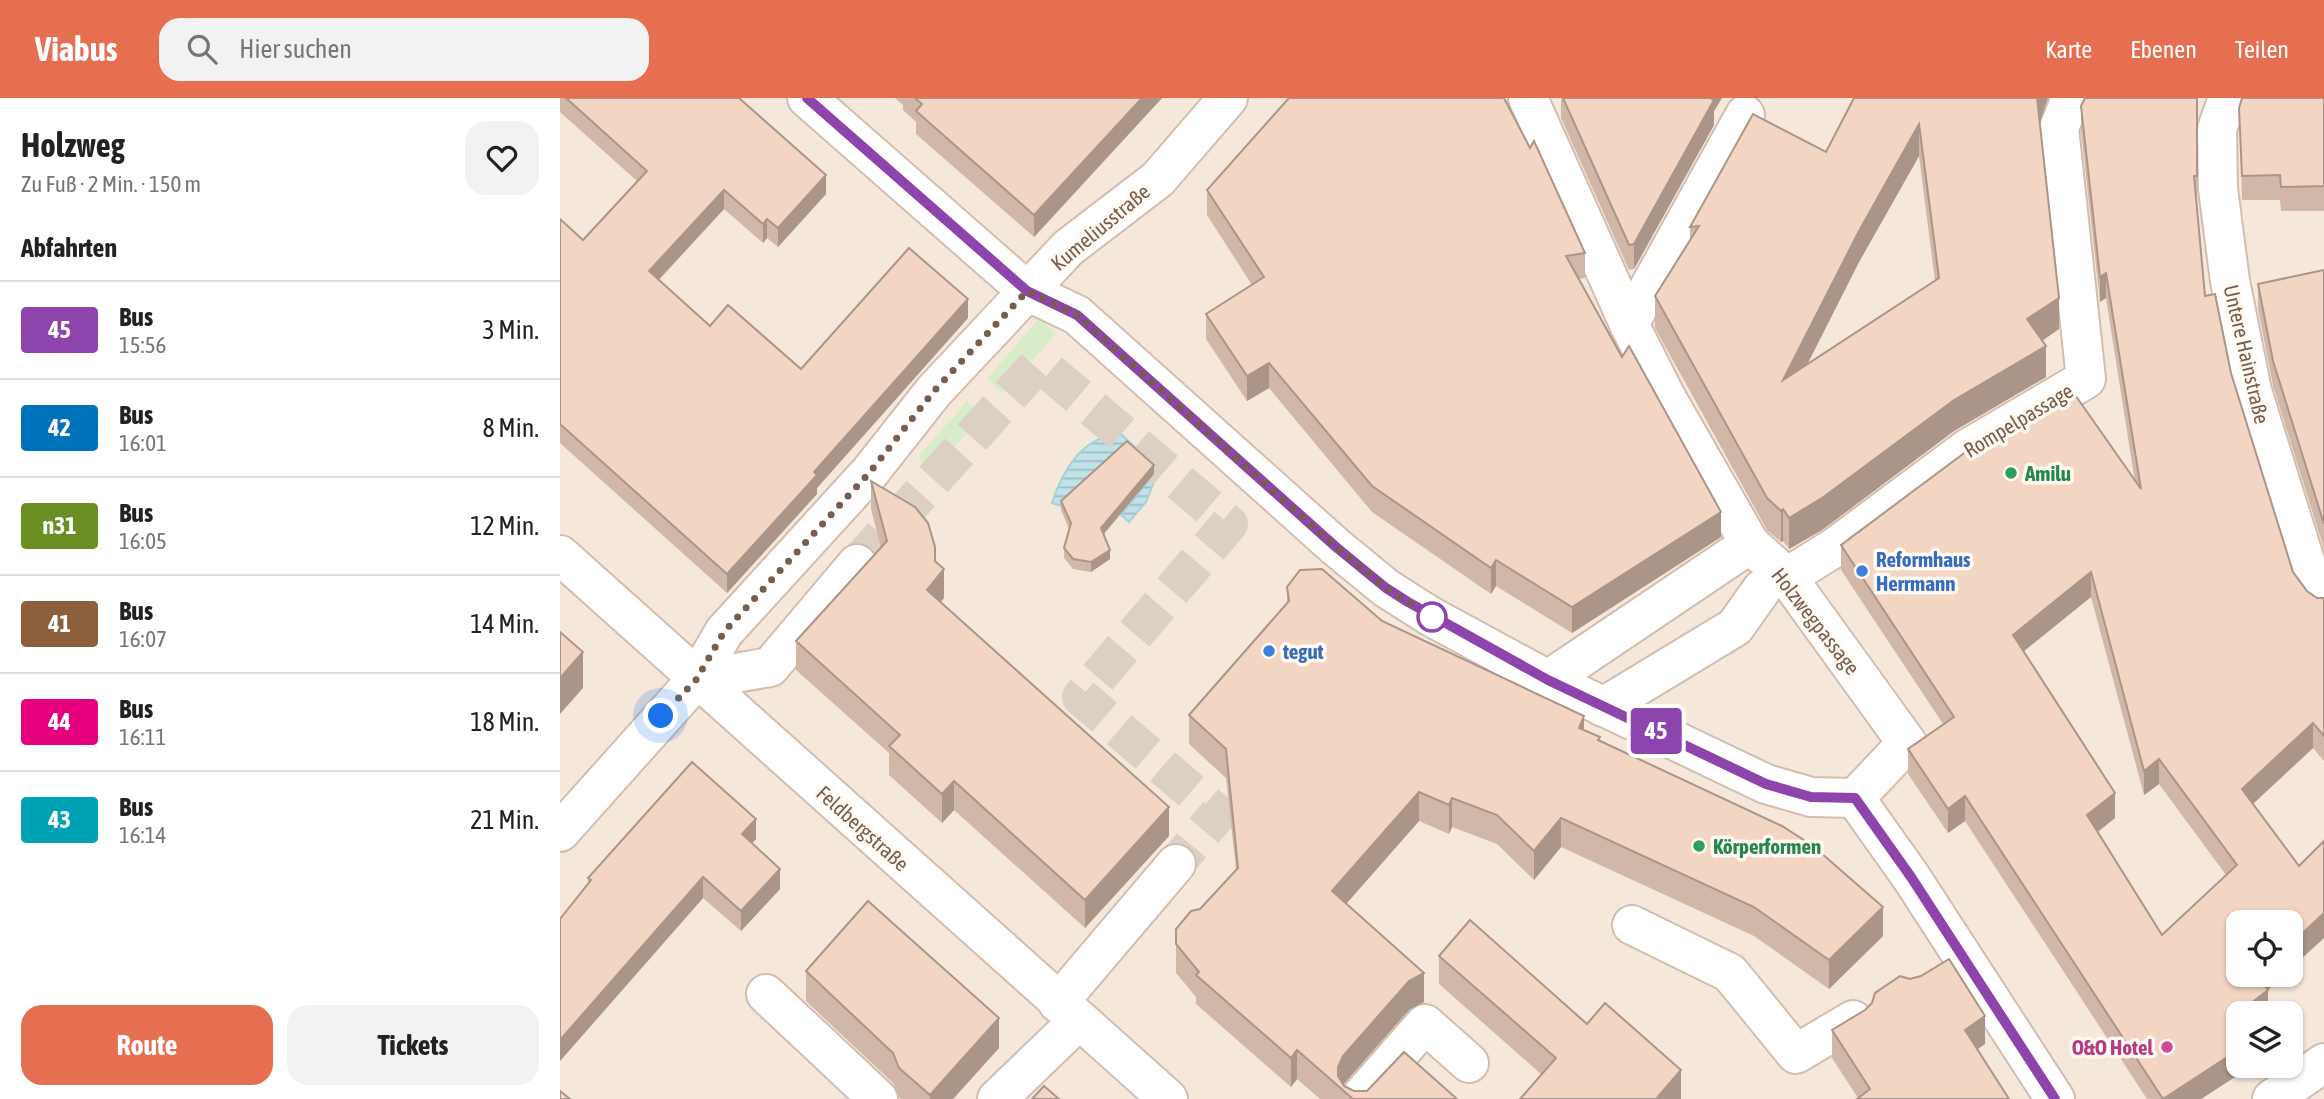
<!DOCTYPE html>
<html lang="de">
<head>
<meta charset="utf-8">
<style>
	body { margin:0; font-family:"Asap Condensed",sans-serif; background:#f2f2f2; color:#222; height:100vh; display:flex; flex-direction:column; font-size:26px; white-space:nowrap }
	* { box-sizing:border-box; margin:0 }
	p { font-size:23px; color:#767676 }
	.icon { flex:none; width:38px; height:38px; fill:none; stroke:currentColor; stroke-width:2; stroke-linecap:round; stroke-linejoin:round }
	.map { position:relative; flex:1; overflow:hidden }
	.drawer { display:flex; flex-direction:column; background:#fff; width:560px }
	.drawer>* { flex:none }
	.badge { padding:0 14px; border-radius:5px; font-size:24px; line-height:46px }
	.tools { position:absolute; left:1666px; top:812px; display:grid; gap:14px }
	.tools a { display:grid; place-items:center; width:77px; height:77px; border-radius:14px; background:#fff; box-shadow:0 2px 5px #0004; font-size:35px }
	.you { position:absolute; width:35px; height:35px; margin:-18px; border:5px solid #fff; border-radius:50%; background:#1a73e8; box-shadow:0 0 0 10px #1a73e833 }
	.map>.badge { position:absolute; translate:-50% -50%; box-shadow:0 0 0 4px #fff }
	h2 { padding:0 21px; font-size:26px; line-height:63px }
	.round { display:grid; place-items:center; flex:none; width:74px; height:74px; border-radius:21px; background:#f2f2f2 }
	.summary { display:flex; align-items:center; justify-content:space-between; height:119px; padding:0 21px }
	h1 { font-size:33px; font-weight:700; line-height:52px }
	.cta { display:flex; gap:14px; margin-top:auto; padding:14px 21px }
	.cta a { flex:1; height:80px; border-radius:21px; background:#e76f51; color:#fff; font-size:28px; font-weight:700; line-height:80px; text-align:center }
	.cta a+a { background:#f2f2f2; color:#222 }
	ul { padding:0; list-style:none }
	li { display:flex; align-items:center; gap:21px; height:98px; padding:0 21px; border-top:2px solid #e0e0e0 }
	li div { flex:1 }
	li b { display:block; font-size:26px }
	li em { font-style:normal }
	li .badge { min-width:77px; font-weight:700; text-align:center }
	header { display:flex; align-items:center; gap:42px; box-sizing:border-box; height:98px; padding:0 35px; background:#e76f51; color:#fff }
	header strong { font-size:33px }
	nav { display:flex; gap:38px; margin-inline-start:auto; font-size:24px }
	.search { width:490px; height:63px; background:#f2f2f2; display:flex; align-items:center; gap:18px; box-sizing:border-box; padding:0 24px; border-radius:21px; color:#767676; font-size:26px }
	main { display:flex; flex:1; min-height:0 }
	.map>svg:first-child { display:block }
	.residential { fill:#f5e8da; fill-rule:evenodd }
	.grass { fill:#d8ecc9 }
	.water { fill:url(#water-rules); stroke:#a5d3da; stroke-width:2 }
	.lines { fill:none; stroke-linecap:round; stroke-linejoin:round }
	.minor-tunnel { stroke:#dcd0c4; stroke-width:38; stroke-dasharray:38 19; stroke-linecap:butt }
	.minor-casing { stroke:#d1beb0; stroke-width:42 }
	.minor { stroke:#fff; stroke-width:38 }
	.wall { fill:#d1b7a8; fill-rule:evenodd }
	.shaded-wall { fill:#aa9588 }
	.building { fill:#f3d5c3; stroke:#aa9588; stroke-width:2; fill-rule:evenodd }
	.line-casing { stroke:#fff; stroke-width:16 }
	.line { stroke:#8e44ad; stroke-width:10 }
	.walk { stroke:#7a5c4d; stroke-width:7; stroke-dasharray:0 12.6 }
	.leisure-dot { fill:#2e9e5b; stroke:#fffaf3; stroke-width:2.5 }
	.shop-dot { fill:#3f7fe0; stroke:#fffaf3; stroke-width:2.5 }
	.stop-dot { fill:#fff; stroke:#8e44ad; stroke-width:3.5 }
	.hotel-dot { fill:#d1479c; stroke:#fffaf3; stroke-width:2.5 }
	.labels { text-anchor:middle; dominant-baseline:central; stroke-width:7; stroke-linejoin:round; paint-order:stroke }
	.street-label { font-size:21px; fill:#7a5c4d; stroke:#fffaf3 }
	.leisure-label { font-size:21px; font-weight:bold; fill:#27864d; stroke:#fffaf3; text-anchor:start }
	.shop-label { font-size:21px; font-weight:bold; fill:#366cbe; stroke:#fffaf3; text-anchor:start }
	.hotel-label { font-size:21px; font-weight:bold; fill:#b23c85; stroke:#fffaf3; text-anchor:end }
</style>
</head>
<body>
<header>
<strong>Viabus</strong>
<div class="search"><svg class="icon" aria-label="search" viewBox="0 0 24 24"><circle cx="10" cy="10" r="6"/><path d="M15 15l6 6"/></svg>Hier suchen</div>
<nav><a>Karte</a><a>Ebenen</a><a>Teilen</a></nav>
</header>
<main>
<section class="drawer">
<div class="summary"><div><h1>Holzweg</h1><p>Zu Fuß · 2 Min. · 150 m</p></div><a class="round"><svg class="icon" aria-label="heart" viewBox="0 0 24 24"><path d="M12 20l-8-8c-3-5 5-10 8-4 3-6 11-1 8 4z"/></svg></a></div>
<h2>Abfahrten</h2>
<ul>
<li><span class="badge" style="background:#8e44ad;color:#fff">45</span><div><b>Bus</b><p>15:56</p></div><em>3 Min.</em></li>
<li><span class="badge" style="background:#0072bc;color:#fff">42</span><div><b>Bus</b><p>16:01</p></div><em>8 Min.</em></li>
<li><span class="badge" style="background:#6b8e23;color:#fff">n31</span><div><b>Bus</b><p>16:05</p></div><em>12 Min.</em></li>
<li><span class="badge" style="background:#8b5e3c;color:#fff">41</span><div><b>Bus</b><p>16:07</p></div><em>14 Min.</em></li>
<li><span class="badge" style="background:#e6007e;color:#fff">44</span><div><b>Bus</b><p>16:11</p></div><em>18 Min.</em></li>
<li><span class="badge" style="background:#00a3b4;color:#fff">43</span><div><b>Bus</b><p>16:14</p></div><em>21 Min.</em></li>
</ul>
<div class="cta"><a>Route</a><a>Tickets</a></div>
</section>
<div class="map">
<svg width="1764" height="1001" viewBox="0 0 1764 1001">
	<defs>
		<pattern id="water-rules" width="6" height="5" patternUnits="userSpaceOnUse" patternTransform="scale(1.75)"><rect width="6" height="5" fill="#bfe3e8"/><path d="M0 2.5h6" fill="none" stroke="#a0bbbe"/></pattern>
	</defs>
	<rect width="100%" height="100%" fill="#fdf6ec"/>
	<path class="residential" d="M0,0H1764V1001H0ZM1678,824H1731V877H1678ZM1678,915H1731V968H1678Z"/>
	<g class="grass">
		<polygon points="479,220 496,236 443,295 427,281"/>
		<polygon points="407,303 423,317 374,372 358,359"/>
	</g>
	<path class="water" d="M562,337L599,372L586,404L569,424L561,417L594,376L504,409L492,405C502,373 524,335 562,337Z"/>
	<g class="lines">
		<polyline class="minor-tunnel" points="297,466 479,265 669,426 521,599 658,716 616,766"/>
		<g class="minor-casing">
			<g id="minor">
				<polyline points="247,0 467,193 517,217 776,449 826,490 870,518 988,582 1206,686 1251,699 1295,700"/>
				<polyline points="968,0 1069,226 1107,301 1190,446 1227,479 1347,645 1295,700"/>
				<polyline points="1668,0 1657,31 1658,91 1670,183 1692,293 1754,492 1764,504"/>
				<polyline points="1069,226 1185,17"/>
				<polyline points="0,457 608,1001"/>
				<polyline points="1227,479 1274,450 1407,351 1526,281 1499,30 1511,0"/>
				<polyline points="136,582 210,569 297,466"/>
				<polyline points="988,582 1190,446"/>
				<polyline points="1043,609 1175,529 1202,491"/>
				<polyline points="1295,700 1351,779 1495,1001"/>
				<polyline points="0,734 136,582 164,534 310,374 374,293 508,150 598,81 668,0"/>
				<polyline points="1072,827 1170,875 1236,956 1293,922"/>
				<polyline points="206,896 318,1001"/>
				<polyline points="498,905 616,766"/>
				<polyline points="437,1001 518,923"/>
				<polyline points="799,1001 865,926 909,965"/>
				<polyline points="1712,1001 1764,965"/>
			</g>
		</g>
		<use href="#minor" class="minor"/>
	</g>
	<g class="wall">
		<polygon points="0,0 179,0 266,96 218,149 207,140 203,145 164,111 99,182 150,228 241,271 408,220 257,390 257,396 167,495 0,345 0,121 23,142 77,83 0,14"/>
		<polygon points="335,0 602,0 474,139 356,36 356,24 343,12 343,7"/>
		<polygon points="1001,0 1162,0 1154,13 1154,27 1074,171 1069,172 1001,20"/>
		<path d="M1294,0L1480,24L1499,231L1482,243L1486,279L1394,333L1262,432L1229,451L1223,443L1221,444L1207,432L1095,230V198L1130,142V129L1266,54ZM1359,58L1375,183L1247,267L1299,164Z"/>
		<path d="M1637,0V103H1636L1645,198L1671,275L1733,474L1747,493L1757,500H1764V663L1753,650L1693,706L1764,840L1731,870V824L1708,891V915H1678V977L1641,1001H1587L1405,723L1388,735L1348,676V651L1383,626L1281,472V447L1575,384L1546,200L1540,204L1521,33V8ZM1531,499L1584,697L1599,686L1666,777L1602,837L1538,734L1555,720L1463,553Z"/>
		<polygon points="1764,0 1764,113 1721,113 1720,102 1682,102 1679,10"/>
		<polygon points="647,92 1025,155 1025,180 1018,181 1161,439 1012,535 936,488 931,496 812,414 709,290 687,303 646,241 646,216 692,187 647,117"/>
		<polygon points="1764,172 1764,451 1713,288 1698,211 1698,186"/>
		<polygon points="594,376 544,436 550,461 531,474 513,471 504,460 504,450 509,431 501,412 501,403"/>
		<polygon points="311,383 375,463 384,500 381,504 609,738 525,830 394,712 382,725 329,677 329,655 236,572 236,543 321,450 311,411"/>
		<polygon points="727,489 822,523 1024,632 1323,838 1269,891 1194,838 1001,749 974,782 937,746 892,729 889,736 859,723 786,806 864,904 849,912 783,986 784,988 794,993 897,1001 760,1001 737,981 731,989 636,906 636,899 616,875 616,831 640,811 676,772 666,680 629,646 629,617 727,505"/>
		<polygon points="196,741 192,745 220,791 181,833 143,800 0,963 0,821 28,785 28,780"/>
		<polygon points="879,858 1027,926 1121,1001 982,977 879,886"/>
		<polygon points="246,873 439,950 393,1001 341,1001 339,999 333,985 246,903"/>
		<polygon points="1305,912 1425,946 1298,1000 1272,960 1272,932"/>
	</g>
	<g class="shaded-wall">
		<polygon points="582,0 602,0 474,139 474,117"/>
		<polygon points="1148,0 1162,0 1154,13 1154,27 1074,171 1074,146"/>
		<polygon points="1477,0 1488,0 1477,32"/>
		<polygon points="1359,26 1359,58 1299,164 1223,314 1223,282 1299,133"/>
		<polygon points="266,77 266,96 218,149 218,130"/>
		<polygon points="164,92 164,111 89,192 89,173"/>
		<polygon points="207,121 207,140 203,145 203,126"/>
		<polygon points="1546,175 1546,200 1540,204 1540,179"/>
		<polygon points="1499,200 1499,231 1467,253 1467,221"/>
		<polygon points="408,201 408,220 257,390 257,396 167,495 167,476 254,374"/>
		<polygon points="1486,248 1486,279 1394,333 1262,432 1229,451 1229,420 1394,302"/>
		<polygon points="709,265 709,290 687,303 687,278"/>
		<polygon points="594,367 594,376 541,439 541,430"/>
		<polygon points="1223,411 1223,443 1221,444 1221,413"/>
		<polygon points="1161,414 1161,439 1012,535 1012,509"/>
		<polygon points="550,452 550,461 531,474 531,464"/>
		<polygon points="936,462 936,488 931,496 931,470"/>
		<polygon points="384,471 384,500 367,520 367,492"/>
		<polygon points="1531,474 1531,499 1453,562 1453,537"/>
		<polygon points="23,554 23,590 0,616 0,580"/>
		<polygon points="1024,618 1024,647 1019,630"/>
		<polygon points="1753,625 1753,650 1682,716 1682,691"/>
		<polygon points="1599,661 1599,686 1584,697 1584,673"/>
		<polygon points="394,683 394,712 382,725 382,696"/>
		<polygon points="859,694 859,723 772,822 772,793"/>
		<polygon points="1555,695 1555,720 1527,742 1527,717"/>
		<polygon points="1405,698 1405,723 1388,735 1388,711"/>
		<polygon points="892,700 892,729 889,736 889,707"/>
		<polygon points="609,709 609,738 525,830 525,802"/>
		<polygon points="1001,720 1001,749 974,782 974,753"/>
		<polygon points="196,721 196,741 182,756 182,736"/>
		<polygon points="220,771 220,791 181,833 181,813"/>
		<polygon points="143,779 143,800 0,963 0,942"/>
		<polygon points="1323,809 1323,838 1269,891 1269,862"/>
		<polygon points="1764,815 1764,840 1731,870 1731,846"/>
		<polygon points="864,875 864,904 849,912 783,987 778,987 778,969 783,958 849,883"/>
		<polygon points="1697,877 1724,877 1699,900 1708,892 1708,915 1690,915 1690,906"/>
		<polygon points="1425,918 1425,946 1405,960 1405,932"/>
		<polygon points="439,920 439,950 393,1001 370,1001 370,997"/>
		<polygon points="1678,947 1678,968 1685,968 1678,972 1678,977 1641,1001 1603,1001"/>
		<polygon points="737,952 737,981 731,989 731,960"/>
		<polygon points="1121,972 1121,1001 1096,1001"/>
	</g>
	<g class="building">
		<polygon points="6,0 179,0 266,77 218,130 207,121 203,126 164,92 89,173 150,228 168,207 241,271 349,150 408,201 254,374 257,377 167,476 0,326 0,121 23,142 87,73"/>
		<polygon points="355,0 582,0 474,117 356,13 362,6"/>
		<polygon points="729,0 944,0 970,50 974,43 1025,155 1006,158 1062,259 1069,248 1161,414 1012,509 936,462 931,470 812,388 709,265 687,278 646,216 704,179 647,92"/>
		<polygon points="1003,0 1150,0 1154,2 1074,146 1069,147"/>
		<path d="M1294,0H1477L1499,200L1467,221L1486,248L1394,302L1262,400L1229,420L1223,411L1221,413L1207,400L1095,198L1139,128L1130,129L1193,16L1266,54ZM1359,26L1379,180L1223,282L1299,133Z"/>
		<path d="M1525,0H1637V78H1634L1645,198L1655,196L1671,275L1733,474L1747,493L1757,500H1764V638L1753,625L1682,691L1739,768L1764,743V815L1731,846V824H1678V877H1697L1708,892L1690,906L1696,915H1678V947L1675,949L1678,952L1603,1001L1405,698L1388,711L1348,651L1394,619L1281,447L1419,344L1511,291L1581,391L1546,175L1540,179L1521,8ZM1531,474L1584,673L1599,661L1677,767L1602,837L1527,717L1555,695L1453,537Z"/>
		<polygon points="1682,0 1764,0 1764,88 1721,89 1720,77 1682,78 1679,10"/>
		<polygon points="1764,172 1764,426 1713,263 1698,186"/>
		<polygon points="567,343 594,367 541,430 550,452 531,464 513,461 504,450 511,425 501,403"/>
		<polygon points="311,383 355,409 368,425 375,449 375,463 384,471 367,492 609,709 525,802 394,683 382,696 329,648 340,637 236,543 327,443"/>
		<polygon points="762,471 822,523 1024,618 1019,630 1040,639 1038,642 1222,728 1253,748 1323,809 1269,862 1194,809 1001,720 974,753 937,717 892,700 889,707 859,694 772,793 864,875 849,883 783,958 778,969 778,978 784,988 794,993 807,993 844,954 897,1001 793,1001 737,952 731,960 636,877 639,874 616,846 616,831 631,813 640,811 678,770 666,651 629,617 729,503 727,489 740,472"/>
		<polygon points="0,534 23,554 0,580"/>
		<polygon points="132,664 196,721 182,736 220,771 181,813 143,779 0,942 0,821 31,782 28,780"/>
		<polygon points="308,803 439,920 370,997 339,970 333,955 246,873"/>
		<polygon points="910,822 1027,926 1045,905 1121,972 1096,1001 960,1001 996,960 879,858"/>
		<polygon points="1389,861 1425,918 1405,932 1449,1001 1297,1001 1310,991 1272,932 1305,912 1312,905 1315,895 1340,878 1350,881 1361,878"/>
		<polygon points="484,988 499,1001 472,1001"/>
		<polygon points="0,993 10,1001 0,1001"/>
	</g>
	<g class="lines">
		<g class="line-casing">
			<polyline id="line" points="247,0 467,193 517,217 776,449 826,490 848,504 988,582 1206,686 1251,699 1295,700 1351,779 1495,1001"/>
		</g>
		<use href="#line" class="line"/>
		<polyline class="walk" points="101,618 136,582 164,534 310,374 374,293 467,193 517,217 776,449 826,490 872,519"/>
	</g>
	<g class="leisure-dot">
		<circle cx="1451" cy="375" r="7"/>
		<circle cx="1139" cy="748" r="7"/>
	</g>
	<g class="shop-dot">
		<circle cx="1302" cy="473" r="7"/>
		<circle cx="709" cy="553" r="7"/>
	</g>
	<circle class="stop-dot" cx="872" cy="519" r="14"/>
	<circle class="hotel-dot" cx="1607" cy="949" r="7"/>
	<g class="labels">
		<g class="street-label">
			<text transform="translate(540 129) rotate(-40)">Kumeliusstraße</text>
			<text transform="translate(1687 256) rotate(77)">Untere Hainstraße</text>
			<text transform="translate(1458 322) rotate(-31)">Rompelpassage</text>
			<text transform="translate(1256 523) rotate(52)">Holzwegpassage</text>
			<text transform="translate(303 730) rotate(42)">Feldbergstraße</text>
		</g>
		<g class="leisure-label">
			<text x="1465" y="375">Amilu</text>
			<text x="1153" y="748">Körperformen</text>
		</g>
		<g class="shop-label">
			<text x="1316" y="461">Reformhaus<tspan x="1316" dy="24">Herrmann</tspan></text>
			<text x="723" y="553">tegut</text>
		</g>
		<g class="hotel-label">
			<text x="1593" y="949">O&amp;O Hotel</text>
		</g>
	</g>
</svg>
<div class="tools">
<a><svg class="icon" aria-label="locate" viewBox="0 0 24 24"><circle cx="12" cy="12" r="6"/><path d="M12 2v4M12 18v4M2 12h4M18 12h4"/></svg></a>
<a><svg class="icon" aria-label="layers" viewBox="0 0 24 24"><path d="M12 4l9 5-9 5-9-5zM3 14l9 5 9-5"/></svg></a>
</div>
<div class="you" style="left:101px;top:618px"></div>
<b class="badge" style="left:1096px;top:633px;background:#8e44ad;color:#fff">45</b>
</div>
</main>
</body>
</html>
